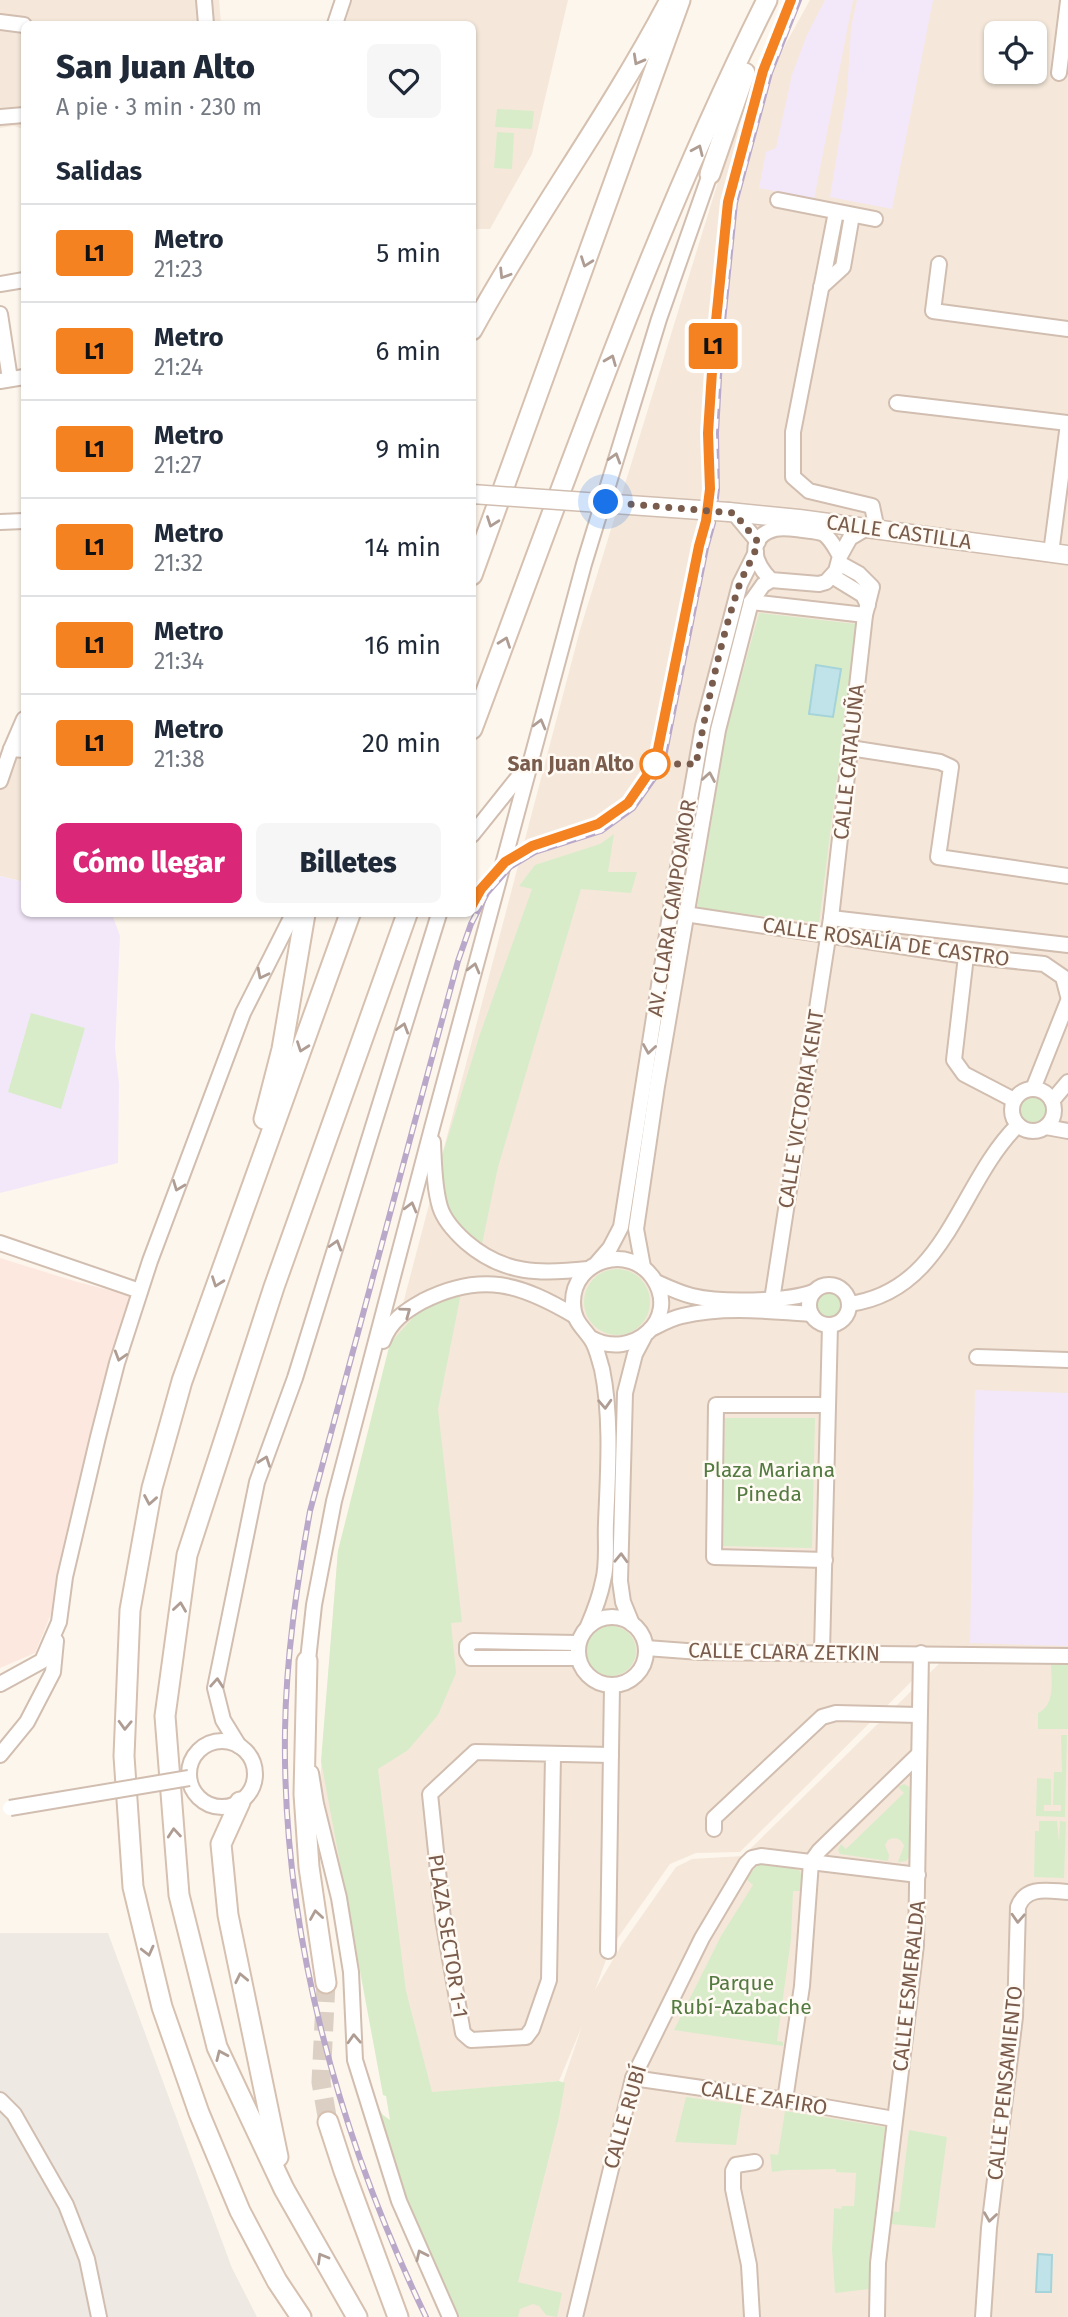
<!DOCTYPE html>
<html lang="es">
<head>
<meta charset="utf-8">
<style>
	body { margin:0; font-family:"Fira Sans",sans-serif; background:#f6f6f7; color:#1f2937; height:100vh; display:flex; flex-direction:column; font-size:26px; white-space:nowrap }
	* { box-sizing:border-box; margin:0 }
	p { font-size:23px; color:#747a83 }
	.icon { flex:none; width:38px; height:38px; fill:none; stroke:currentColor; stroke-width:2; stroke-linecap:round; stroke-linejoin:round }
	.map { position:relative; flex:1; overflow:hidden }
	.side { position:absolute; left:21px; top:21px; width:455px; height:896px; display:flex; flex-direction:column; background:#fff; border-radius:10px; box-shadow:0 2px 5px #0004 }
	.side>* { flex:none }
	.badge { padding:0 14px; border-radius:5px; font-size:24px; line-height:46px }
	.controls { position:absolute; left:984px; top:21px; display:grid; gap:14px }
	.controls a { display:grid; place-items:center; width:63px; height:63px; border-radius:10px; background:#fff; box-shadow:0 2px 5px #0004; font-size:35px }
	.you { position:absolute; width:35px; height:35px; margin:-18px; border:5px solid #fff; border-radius:50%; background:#1a73e8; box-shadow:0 0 0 10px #1a73e833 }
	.map>.badge { position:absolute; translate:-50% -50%; box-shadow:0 0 0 4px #fff }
	h2 { padding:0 35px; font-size:26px; line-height:63px }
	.round { display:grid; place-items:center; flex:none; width:74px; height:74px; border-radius:10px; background:#f6f6f7 }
	.headline { display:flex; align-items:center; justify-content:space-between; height:119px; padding:0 35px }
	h1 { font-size:33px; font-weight:800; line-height:52px }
	.button { display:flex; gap:14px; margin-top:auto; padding:14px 35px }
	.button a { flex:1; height:80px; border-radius:10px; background:#db2777; color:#fff; font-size:28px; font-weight:800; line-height:80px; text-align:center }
	.button a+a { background:#f6f6f7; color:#1f2937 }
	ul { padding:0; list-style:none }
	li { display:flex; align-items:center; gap:21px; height:98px; padding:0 35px; border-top:2px solid #e0e1e3 }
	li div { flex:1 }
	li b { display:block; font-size:26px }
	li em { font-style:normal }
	li .badge { min-width:77px; font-weight:700; text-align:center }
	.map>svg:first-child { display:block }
	.residential { fill:#f5e8da; fill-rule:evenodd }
	.commercial { fill:#fde8e0 }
	.industrial { fill:#efe9e4 }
	.education { fill:#f3e8fa }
	.green { fill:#d8ecc9 }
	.water { fill:#bfe3e8; stroke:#a5d3da; stroke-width:2 }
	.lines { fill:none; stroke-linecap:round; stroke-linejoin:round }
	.secondary-tunnel { stroke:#dcd0c4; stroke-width:19; stroke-dasharray:19 10; stroke-linecap:butt }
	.minor-casing { stroke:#d1beb0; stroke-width:18 }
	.tertiary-casing { stroke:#d1beb0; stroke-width:21 }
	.secondary-casing { stroke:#d6c0b0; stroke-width:23 }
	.minor { stroke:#fff; stroke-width:14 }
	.tertiary { stroke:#fff; stroke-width:18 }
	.secondary { stroke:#fff; stroke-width:19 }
	.rail-casing { stroke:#b9a8c9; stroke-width:6 }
	.rail { stroke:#fffaf3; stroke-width:3.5; stroke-dasharray:10; stroke-linecap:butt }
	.minor-bridge-casing { stroke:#d1beb0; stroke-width:18; stroke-linecap:butt }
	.tertiary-bridge-casing { stroke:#d1beb0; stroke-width:21; stroke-linecap:butt }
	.minor-bridge { stroke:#fff; stroke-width:14 }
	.tertiary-bridge { stroke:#fff; stroke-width:18 }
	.oneway { stroke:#af9d94 }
	.line-casing { stroke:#fff; stroke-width:16 }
	.line { stroke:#f58220; stroke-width:10 }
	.walk { stroke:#7a5c4d; stroke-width:7; stroke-dasharray:0 12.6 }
	.stop-dot { fill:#fff; stroke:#f58220; stroke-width:3.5 }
	.labels { text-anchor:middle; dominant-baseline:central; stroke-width:5; stroke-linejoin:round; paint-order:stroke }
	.street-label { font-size:21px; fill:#7a5c4d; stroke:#fffaf3 }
	.stop-label { font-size:21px; font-weight:bold; fill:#7a5c4d; stroke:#fffaf3; text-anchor:end }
	.park-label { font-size:21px; fill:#537a41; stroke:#fffaf3 }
</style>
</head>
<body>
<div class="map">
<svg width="1068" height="2317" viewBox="0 0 1068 2317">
	<rect width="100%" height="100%" fill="#fdf6ec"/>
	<g class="residential">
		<polygon points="0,0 219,0 221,24 24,24 24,129 13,126 0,128"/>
		<polygon points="352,0 568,0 532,154 490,229 473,229 472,24 345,24"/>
		<path d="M810,0H1068V1650H943L740,1852L696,1853L670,1864L610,1949L595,1990L622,1944L676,1867L692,1859L743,1856L949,1654L1068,1656V2317H506L545,2135L582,2026L559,2081L391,2096L320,1782L338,1551L580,630L729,146ZM996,33H1034V72H996Z"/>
		<polygon points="11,749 24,750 24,882 0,876 0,781"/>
	</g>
	<polygon class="commercial" points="0,1258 74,1281 132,1296 74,1511 51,1614 35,1653 0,1668"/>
	<polygon class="industrial" points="0,1933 108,1933 232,2268 257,2317 0,2317"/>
	<g class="education">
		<polygon points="825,0 853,0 814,199 759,188 766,152 776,148 792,75 807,35"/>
		<polygon points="857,0 933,0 892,209 830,197 847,94 851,28"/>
		<polygon points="0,876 24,882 24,914 112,914 120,936 115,1048 119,1084 118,1163 0,1193"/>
		<polygon points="975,1390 1068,1393 1068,1646 970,1643"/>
	</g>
	<g class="green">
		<polygon points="497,109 534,111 532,129 495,127"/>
		<polygon points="497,132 514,133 512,169 494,168"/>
		<polygon points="759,613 856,624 819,923 697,908 726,732"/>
		<polygon points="614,834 608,872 637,872 631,893 581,889 498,1167 482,1244 465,1231 445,1207 440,1162 480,1034 532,889 519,886 535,865 600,844"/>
		<polygon points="31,1013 85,1028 61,1109 8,1092"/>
		<circle cx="1033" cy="1110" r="15"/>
		<circle cx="617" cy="1302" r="33"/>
		<circle cx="829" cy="1305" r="14"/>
		<path d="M461,1293L438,1409L462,1622L451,1623L456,1673L438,1715L408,1750L378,1769L406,1991L432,2092L559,2081L565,2083L559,2117L518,2282L562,2293L557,2317L546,2315L539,2306L533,2304L520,2309L518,2317H458C425,2248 396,2178 375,2103L383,2115L390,2120L386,2096L383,2095L321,1761L338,1551L390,1343L421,1309Z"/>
		<polygon points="725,1418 815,1418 812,1548 723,1546"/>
		<circle cx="611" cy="1651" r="25"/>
		<path d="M1051,1663L1068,1664V1729H1038V1713C1056,1705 1051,1680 1051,1663Z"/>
		<polygon points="1061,1735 1067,1735 1065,1817 1036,1816 1037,1778 1051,1779 1051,1805 1044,1805 1044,1811 1061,1811 1061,1805 1053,1805 1054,1772 1062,1772"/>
		<path d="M904,1784L909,1787L910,1792L909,1857L906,1861L898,1862L904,1846C902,1839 895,1836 888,1840L885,1845L889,1855L888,1861L840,1854L838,1850L841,1844L846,1849L904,1793L898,1787Z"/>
		<polygon points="1039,1821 1057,1821 1059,1842 1060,1821 1066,1822 1064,1878 1034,1877 1035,1831 1039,1831"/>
		<polygon points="758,1864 793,1868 800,1871 802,1877 802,1891 793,1891 791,1939 777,2041 783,2042 783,2046 674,2030 721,1936 753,1885 746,1879"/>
		<polygon points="686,2097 742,2105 736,2145 675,2142"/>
		<polygon points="785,2111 885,2127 869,2266 869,2289 835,2293 832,2249 834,2208 841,2209 842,2206 854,2206 856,2173 836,2172 836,2169 787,2170 772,2172 770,2154 778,2155"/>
		<polygon points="909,2130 947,2137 935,2228 890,2224 891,2211 899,2212"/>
	</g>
	<g class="water">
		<polygon points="816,665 841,669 833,717 809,714"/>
		<polygon points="1038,2254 1052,2255 1051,2292 1036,2292"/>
	</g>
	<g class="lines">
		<polyline class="secondary-tunnel" points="326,1983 321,2082 328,2122"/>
		<g class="minor-casing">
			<g id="minor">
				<polyline points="204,0 206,24"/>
				<polyline points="0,22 24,25"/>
				<polyline points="335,24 343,0"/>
				<polyline points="1059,73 1068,1"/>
				<polyline points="0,117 24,115"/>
				<polyline points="778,200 875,219"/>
				<polyline points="836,212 793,432 793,477 809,491 872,506 877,530"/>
				<polyline points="939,264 933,311 1068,329"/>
				<polyline points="0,284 24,280"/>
				<polyline points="821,287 843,267 852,215"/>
				<polyline points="0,314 10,379"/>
				<polyline points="0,381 24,377"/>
				<polyline points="897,403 1068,423"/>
				<polyline points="734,513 758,542"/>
				<polyline points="0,522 24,521"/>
				<polyline points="1051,553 1068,424"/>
				<path d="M840,556C835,548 832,540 824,534C818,531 809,531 803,530C794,529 784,527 775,529C745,537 754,563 771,580L819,584L826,582L836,571L840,556L850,538L867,528"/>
				<polyline points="832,576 863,595 868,605"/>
				<polyline points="751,602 865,615"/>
				<polyline points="850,748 940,762 951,767 938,857 1068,876"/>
				<polyline points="11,749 24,750"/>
				<polyline points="0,781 11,749 24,719"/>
				<polyline points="472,835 524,770"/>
				<polyline points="685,914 966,956 1044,964 1063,977 1068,996"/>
				<polyline points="831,918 1068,945"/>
				<polyline points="966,956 954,1060 964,1074 1014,1100"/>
				<circle cx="1033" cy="1110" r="21"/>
				<polyline points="1033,1089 1068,1001"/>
				<polyline points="1052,1101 1068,1082"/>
				<polyline points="1046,1127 1068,1131"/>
				<path d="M433,1142C434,1163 434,1187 440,1207C444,1220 456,1233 466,1242C504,1275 541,1274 588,1269"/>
				<polyline points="0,1243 140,1291"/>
				<polyline points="597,1263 610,1248 621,1227 674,890 703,726 740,584 756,552"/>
				<polyline points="643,1267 636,1229 657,1086 718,730 751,602 763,585 771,580"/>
				<path d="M656,1282C667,1287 680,1293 692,1296C721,1303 785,1302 813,1292"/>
				<circle cx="829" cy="1305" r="20"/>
				<polyline points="772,1300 831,918 865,615 872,587 859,574 839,563"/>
				<path d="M849,1304C947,1291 958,1184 1018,1125"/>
				<path d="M651,1329C661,1324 672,1318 682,1316C723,1306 769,1311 811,1314"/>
				<path d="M383,1341C390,1321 405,1311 423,1301C482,1271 521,1284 575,1316"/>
				<polyline points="977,1357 1068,1360"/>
				<polyline points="825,1560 714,1557 716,1405 828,1405"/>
				<circle cx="612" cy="1651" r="34"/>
				<polyline points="632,1624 623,1602 620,1581 625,1393 635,1354 644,1337"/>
				<path d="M588,1626C594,1612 600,1597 603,1581C608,1563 605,1542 606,1523C608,1473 612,1418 602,1369C599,1360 597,1347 591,1339C582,1326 573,1321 573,1302C573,1260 629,1243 653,1278C681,1319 632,1361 591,1338"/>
				<polyline points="578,1643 473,1641 467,1646 467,1652 471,1658 578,1658"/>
				<polyline points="646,1648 700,1652 1068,1656"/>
				<polyline points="822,1652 830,1325"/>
				<polyline points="307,1669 314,1605 334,1501 432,1128 584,564 659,319 710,174"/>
				<polyline points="0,1684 42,1661 59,1622 65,1577 98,1437 117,1363 150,1261 243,1013 293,914"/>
				<circle cx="222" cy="1774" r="33"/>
				<polyline points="239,1746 223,1720 215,1688 257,1482 295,1378 439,914"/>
				<polyline points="0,1755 27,1722 53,1672 56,1641"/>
				<polyline points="553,1755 549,1980 532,2029 526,2037 471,2040 463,2033 443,1919 430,1794 475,1752 611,1755"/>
				<polyline points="311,1773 316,1804 339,1898 351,1972 355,2060 399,2201 450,2317"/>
				<polyline points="714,1829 714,1818 822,1717 836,1713 919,1715"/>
				<polyline points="608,1951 612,1685"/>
				<polyline points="633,2078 785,2100 894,2119"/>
				<polyline points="0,2100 14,2114 66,2205 87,2259 99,2317"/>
				<polyline points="785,2100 802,1986 811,1862 819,1851 919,1754"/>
				<polyline points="575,2317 633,2078 702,1938 746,1864 752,1858 761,1856 918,1875"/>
				<polyline points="752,2317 749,2265 733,2189 733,2171 736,2165 755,2162"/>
				<polyline points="877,2317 878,2263 916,1945 921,1653"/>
				<path d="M983,2317L989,2228L1015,2017L1018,1907C1026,1885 1049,1891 1068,1892"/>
			</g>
		</g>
		<g class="tertiary-casing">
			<polyline id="tertiary" points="729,512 799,519 1068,555"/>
		</g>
		<g class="secondary-casing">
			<g id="secondary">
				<polyline points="710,174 745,73"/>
				<path d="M472,330C533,218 609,116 668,4"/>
				<polyline points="472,575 680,0"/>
				<path d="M472,729C564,484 650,234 767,0"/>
				<polyline points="264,1119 282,1049 305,914"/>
				<polyline points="307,1661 304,1794 309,1867 326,1983"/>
				<polyline points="240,1802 221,1844 228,1915 278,2157"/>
				<polyline points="328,2122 344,2171 398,2317"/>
				<polyline points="301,2317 277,2281 240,2211 199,2113 162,2007 133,1887 124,1756 130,1610 152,1488 182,1381 350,914"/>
				<polyline points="357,2317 284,2189 217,2047 179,1895 165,1716 187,1555 274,1287 407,914"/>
			</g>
		</g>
		<use href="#minor" class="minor"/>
		<use href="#tertiary" class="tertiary"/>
		<use href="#secondary" class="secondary"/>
		<g class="rail-casing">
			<path id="rail" d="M426,2317C339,2136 282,1933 285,1731C286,1657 297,1584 310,1511L458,961L471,924L487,893L510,867L535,852L601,831L633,808L662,767L706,548L713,523L717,489L716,433L721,341L735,203L770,73L799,0"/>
		</g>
		<use href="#rail" class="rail"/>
		<g class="minor-bridge-casing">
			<polyline id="minor-bridge" points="10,1808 189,1778"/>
		</g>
		<g class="tertiary-bridge-casing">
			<polyline id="tertiary-bridge" points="472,494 729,512"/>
		</g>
		<use href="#minor-bridge" class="minor-bridge"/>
		<use href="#tertiary-bridge" class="tertiary-bridge"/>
	</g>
	<defs><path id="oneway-chevron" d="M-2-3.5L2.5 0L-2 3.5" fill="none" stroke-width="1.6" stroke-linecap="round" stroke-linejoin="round" transform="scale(1.75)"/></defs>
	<g class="oneway">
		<use href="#oneway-chevron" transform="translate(638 60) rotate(119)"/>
		<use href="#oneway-chevron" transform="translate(698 150) rotate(-66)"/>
		<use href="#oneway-chevron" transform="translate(586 262) rotate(110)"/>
		<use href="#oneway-chevron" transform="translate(504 274) rotate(122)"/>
		<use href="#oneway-chevron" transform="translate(611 360) rotate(-68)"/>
		<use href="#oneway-chevron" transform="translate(615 458) rotate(-73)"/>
		<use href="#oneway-chevron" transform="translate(492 522) rotate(110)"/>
		<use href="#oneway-chevron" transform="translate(505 642) rotate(-70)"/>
		<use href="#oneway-chevron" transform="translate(540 724) rotate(-75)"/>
		<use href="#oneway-chevron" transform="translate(709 777) rotate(-80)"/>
		<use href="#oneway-chevron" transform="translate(474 968) rotate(-75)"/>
		<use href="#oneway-chevron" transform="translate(262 974) rotate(117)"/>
		<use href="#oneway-chevron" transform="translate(403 1028) rotate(-73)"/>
		<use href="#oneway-chevron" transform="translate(302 1047) rotate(110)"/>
		<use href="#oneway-chevron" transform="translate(649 1049) rotate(99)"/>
		<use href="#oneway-chevron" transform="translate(178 1186) rotate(111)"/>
		<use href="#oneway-chevron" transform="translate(411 1207) rotate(-75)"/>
		<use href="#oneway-chevron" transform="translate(336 1245) rotate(-73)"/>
		<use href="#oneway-chevron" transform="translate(217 1282) rotate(110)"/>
		<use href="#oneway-chevron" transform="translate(406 1312) rotate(-36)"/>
		<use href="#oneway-chevron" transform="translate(120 1356) rotate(107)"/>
		<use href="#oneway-chevron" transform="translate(605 1404) rotate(87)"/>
		<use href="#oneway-chevron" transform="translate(265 1461) rotate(-70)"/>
		<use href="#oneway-chevron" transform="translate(150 1500) rotate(100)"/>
		<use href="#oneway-chevron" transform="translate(621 1558) rotate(-88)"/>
		<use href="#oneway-chevron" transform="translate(180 1607) rotate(-82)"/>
		<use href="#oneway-chevron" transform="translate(217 1683) rotate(-86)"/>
		<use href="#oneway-chevron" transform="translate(125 1725) rotate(92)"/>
		<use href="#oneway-chevron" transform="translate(174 1833) rotate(-95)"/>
		<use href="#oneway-chevron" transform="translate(316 1915) rotate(-99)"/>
		<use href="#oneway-chevron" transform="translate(1018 1918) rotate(93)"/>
		<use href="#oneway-chevron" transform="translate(148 1951) rotate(76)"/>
		<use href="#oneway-chevron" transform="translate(241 1978) rotate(-102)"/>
		<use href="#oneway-chevron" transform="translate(354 2039) rotate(-93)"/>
		<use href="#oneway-chevron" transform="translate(221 2055) rotate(-114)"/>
		<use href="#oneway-chevron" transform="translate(990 2217) rotate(98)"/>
		<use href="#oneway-chevron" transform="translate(421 2255) rotate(-115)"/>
		<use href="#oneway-chevron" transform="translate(322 2258) rotate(-120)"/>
	</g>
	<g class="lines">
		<g class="line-casing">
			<polyline id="line" points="472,905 481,889 505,862 532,846 598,824 628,803 655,764 699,546 706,521 710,489 708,433 714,341 728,202 763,71 791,0"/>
		</g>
		<use href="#line" class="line"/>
		<path class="walk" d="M606,502L734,513L758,542C754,558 744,571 739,586C720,642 707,706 696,764H655"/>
	</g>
	<circle class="stop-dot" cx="655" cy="764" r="14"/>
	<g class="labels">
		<g class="street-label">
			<text transform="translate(899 532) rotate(8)">CALLE CASTILLA</text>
			<text transform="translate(849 762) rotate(-84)">CALLE CATALUÑA</text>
			<text transform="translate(672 908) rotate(-81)">AV. CLARA CAMPOAMOR</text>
			<text transform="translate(886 942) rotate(8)">CALLE ROSALÍA DE CASTRO</text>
			<text transform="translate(801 1109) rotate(-81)">CALLE VICTORIA KENT</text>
			<text transform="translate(784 1652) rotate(1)">CALLE CLARA ZETKIN</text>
			<text transform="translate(448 1936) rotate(81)">PLAZA SECTOR 1-1</text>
			<text transform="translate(909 1986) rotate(-84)">CALLE ESMERALDA</text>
			<text transform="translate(1005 2083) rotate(-84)">CALLE PENSAMIENTO</text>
			<text transform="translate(764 2098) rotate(9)">CALLE ZAFIRO</text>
			<text transform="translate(625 2117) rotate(-74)">CALLE RUBÍ</text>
		</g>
		<g class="stop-label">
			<text x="634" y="764">San Juan Alto</text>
		</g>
		<g class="park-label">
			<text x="769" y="1470">Plaza Mariana<tspan x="769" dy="24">Pineda</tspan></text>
			<text x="741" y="1983">Parque<tspan x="741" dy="24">Rubí-Azabache</tspan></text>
		</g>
	</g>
</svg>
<div class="controls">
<a><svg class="icon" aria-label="locate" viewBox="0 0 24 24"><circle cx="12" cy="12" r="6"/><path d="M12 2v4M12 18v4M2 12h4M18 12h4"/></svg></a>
</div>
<div class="you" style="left:606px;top:502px"></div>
<b class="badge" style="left:713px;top:346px;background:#f58220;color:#111">L1</b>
<section class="side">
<div class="headline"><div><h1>San Juan Alto</h1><p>A pie · 3 min · 230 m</p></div><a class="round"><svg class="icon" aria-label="heart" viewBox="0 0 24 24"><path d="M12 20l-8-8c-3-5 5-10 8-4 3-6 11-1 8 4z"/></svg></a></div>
<h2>Salidas</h2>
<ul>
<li><span class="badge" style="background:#f58220;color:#111">L1</span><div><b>Metro</b><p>21:23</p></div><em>5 min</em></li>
<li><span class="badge" style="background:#f58220;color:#111">L1</span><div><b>Metro</b><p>21:24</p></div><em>6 min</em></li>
<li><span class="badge" style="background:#f58220;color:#111">L1</span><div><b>Metro</b><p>21:27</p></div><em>9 min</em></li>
<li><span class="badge" style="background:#f58220;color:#111">L1</span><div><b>Metro</b><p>21:32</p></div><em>14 min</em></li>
<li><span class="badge" style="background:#f58220;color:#111">L1</span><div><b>Metro</b><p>21:34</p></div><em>16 min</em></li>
<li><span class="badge" style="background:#f58220;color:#111">L1</span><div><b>Metro</b><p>21:38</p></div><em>20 min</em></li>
</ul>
<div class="button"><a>Cómo llegar</a><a>Billetes</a></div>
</section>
</div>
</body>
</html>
